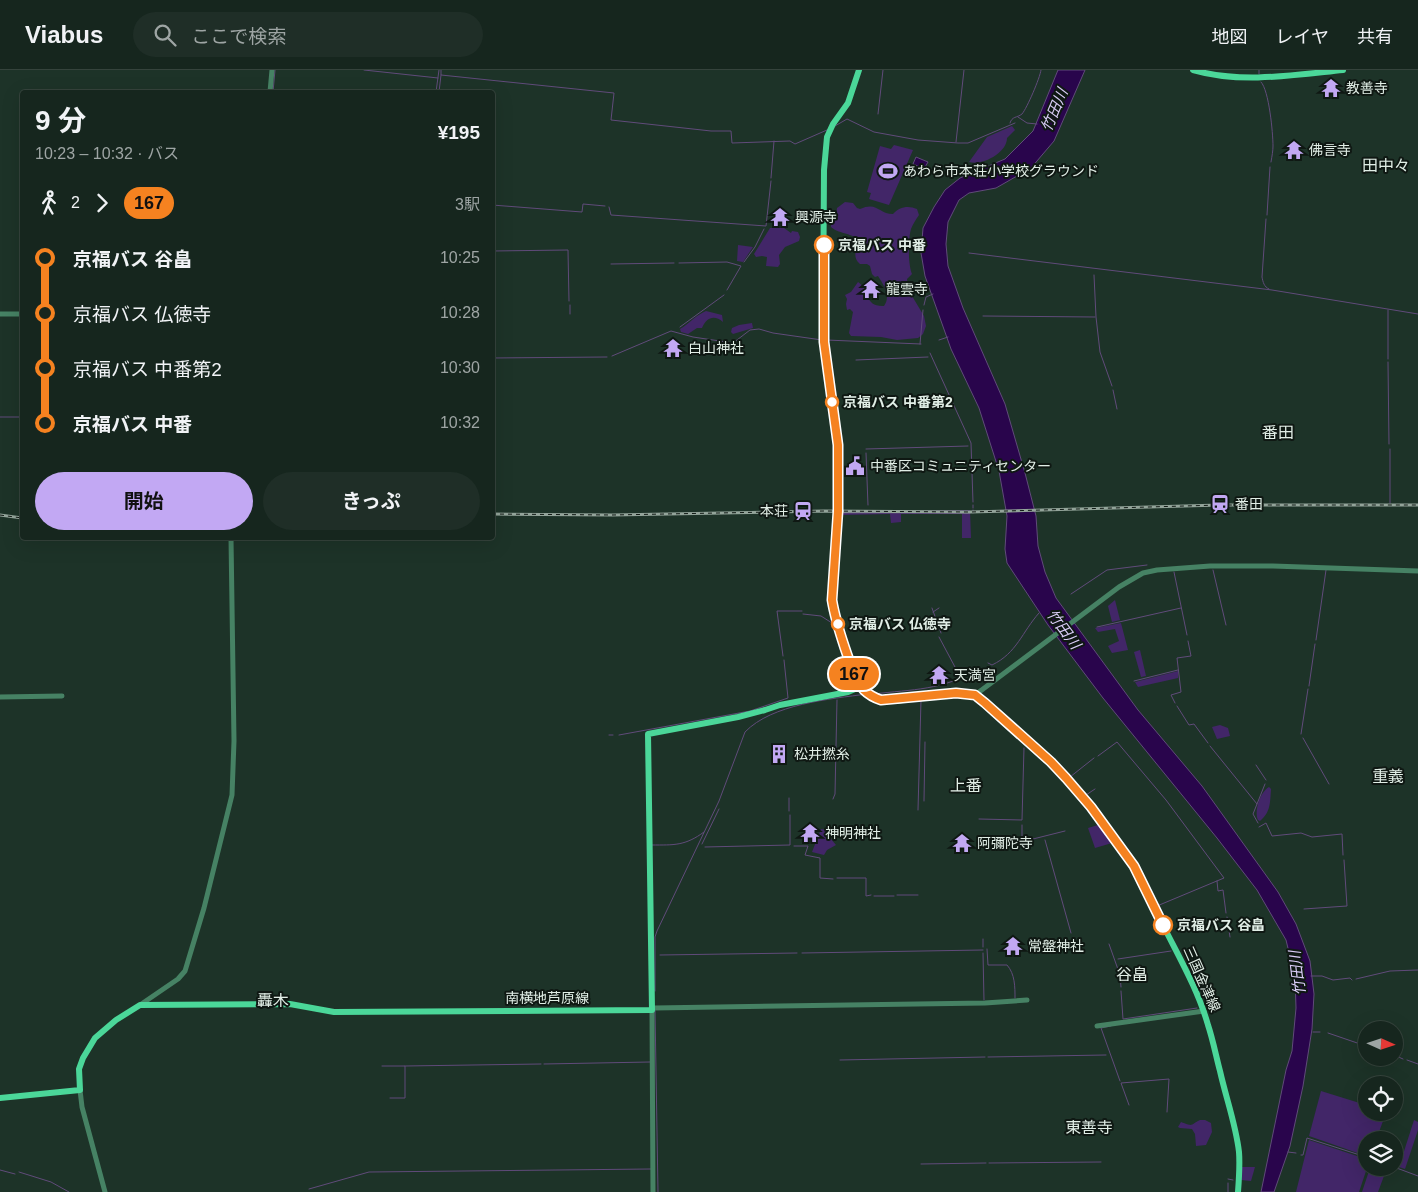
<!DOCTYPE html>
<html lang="ja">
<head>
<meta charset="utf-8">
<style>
	body { margin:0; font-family:Helvetica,"Noto Sans JP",sans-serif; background:#1f2e27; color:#f1f3f6; height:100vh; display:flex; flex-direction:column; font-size:19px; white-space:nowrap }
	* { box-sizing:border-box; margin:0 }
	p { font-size:16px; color:#9ea5a4 }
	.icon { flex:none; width:28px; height:28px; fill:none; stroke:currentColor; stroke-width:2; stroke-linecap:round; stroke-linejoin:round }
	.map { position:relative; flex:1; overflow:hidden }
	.sheet { position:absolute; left:20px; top:20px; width:475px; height:450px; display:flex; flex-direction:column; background:#16261e; border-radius:5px; box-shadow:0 5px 20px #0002,0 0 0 1px #35433c }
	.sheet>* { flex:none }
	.badge { padding:0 10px; border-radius:16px; font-size:18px; line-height:32px }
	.needle { width:32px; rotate:93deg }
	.controls { position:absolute; left:1358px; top:951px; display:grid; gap:10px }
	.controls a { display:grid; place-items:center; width:45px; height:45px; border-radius:50%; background:#16261e; box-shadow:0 5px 20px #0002,0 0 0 1px #35433c; font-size:25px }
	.map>.badge { position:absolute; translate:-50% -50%; box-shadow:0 0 0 2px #fff }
	.legs { display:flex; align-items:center; gap:8px; height:55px; padding:0 15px; font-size:16px }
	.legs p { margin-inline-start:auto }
	.head { display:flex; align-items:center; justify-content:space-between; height:85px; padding:0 15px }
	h1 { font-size:28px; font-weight:700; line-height:38px }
	.cta { display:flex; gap:10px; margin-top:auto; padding:10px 15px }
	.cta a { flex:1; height:58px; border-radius:30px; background:#c2a8f3; color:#111; font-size:20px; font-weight:700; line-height:58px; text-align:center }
	.cta a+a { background:#1f2e27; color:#f1f3f6 }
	ul { padding:0 15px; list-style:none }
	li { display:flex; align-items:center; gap:18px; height:55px; font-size:19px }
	li i { display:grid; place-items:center; width:8px; height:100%; margin:0 6px; background:currentColor }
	li i::after { content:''; width:12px; height:12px; margin:-6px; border:4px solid; border-radius:50%; background:#16261e }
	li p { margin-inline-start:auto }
	li:first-child i { background:linear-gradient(#0000 50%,currentColor 0) }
	li:last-child i { background:linear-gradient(currentColor 50%,#0000 0) }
	header { display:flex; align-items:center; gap:30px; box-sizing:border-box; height:70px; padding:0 25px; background:#16261e; border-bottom:1px solid #35433c }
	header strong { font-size:24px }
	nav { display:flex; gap:28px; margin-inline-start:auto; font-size:18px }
	.search { width:350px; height:45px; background:#1f2e27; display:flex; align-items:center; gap:12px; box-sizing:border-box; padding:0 18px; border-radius:28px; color:#9ea5a4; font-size:19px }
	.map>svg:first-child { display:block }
	.green { fill:#422668 }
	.water { fill:#29054c; stroke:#604b7a }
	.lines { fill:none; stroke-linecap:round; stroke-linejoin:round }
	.stream { stroke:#604b7a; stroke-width:1 }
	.minor { stroke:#468264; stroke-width:5 }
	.major { stroke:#4bd799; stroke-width:6 }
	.rail-casing { stroke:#93a49a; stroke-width:3 }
	.rail { stroke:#0f1813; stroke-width:1; stroke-dasharray:4; stroke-linecap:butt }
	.line-1-casing { stroke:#fff; stroke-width:11 }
	.line-1 { stroke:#f58220; stroke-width:8 }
	.stop-1-dot { fill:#fff; stroke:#f58220; stroke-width:2.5 }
	.labels { text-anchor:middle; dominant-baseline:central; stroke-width:4; stroke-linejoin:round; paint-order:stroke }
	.poi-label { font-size:14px; fill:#e1eee6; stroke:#0f1813; text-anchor:start }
	.stop-label { font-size:14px; font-weight:bold; fill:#e1eee6; stroke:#0f1813; text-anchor:start }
	.street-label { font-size:14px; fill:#e1eee6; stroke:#0f1813 }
	.water-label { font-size:15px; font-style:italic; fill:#d9ccf6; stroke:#0f1813 }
	.quarter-label { font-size:16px; fill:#e1eee6; stroke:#0f1813 }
</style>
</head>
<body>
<header>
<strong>Viabus</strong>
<div class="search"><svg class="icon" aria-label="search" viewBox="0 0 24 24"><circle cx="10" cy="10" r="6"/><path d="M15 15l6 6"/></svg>ここで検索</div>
<nav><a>地図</a><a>レイヤ</a><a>共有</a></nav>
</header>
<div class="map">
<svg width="1418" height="1122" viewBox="0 0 1418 1122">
	<rect width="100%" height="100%" fill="#1d3328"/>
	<g class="green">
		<path d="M1012,56L1015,60L1007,68C1007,83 982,96 969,92L987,67Z"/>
		<polygon points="894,75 913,80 889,135 869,129 871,123 867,122 880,76 891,79"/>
		<path d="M845,132L853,133L857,138L860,139C877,131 879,144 893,144C899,137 908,135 917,139L919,145C916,149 913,154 911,159C908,169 908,195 912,204L907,209L909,221L924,246L926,256L923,264L918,268L897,270L881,267L851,266L849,263L853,242L850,239L847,240L846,234L847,229L845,225L851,222L858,212C870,220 864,237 884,236C891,227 884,215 878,206L875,207L872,204L870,196L867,194H860C850,186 860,177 855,168C853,164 837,163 831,157V151L836,146L837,138Z"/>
		<polygon points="770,158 784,158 791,163 792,161 798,162 800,167 799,171 785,177 779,185 780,194 778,197 766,196 767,187 762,186 756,187 754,184"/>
		<polygon points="738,175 753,177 743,192 737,191"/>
		<path d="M706,241L722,245L723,252C714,244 706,248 702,258H697L688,264L681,262L680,259C690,253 696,245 706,241Z"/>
		<polygon points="752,253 753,258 733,264 731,262 732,258 739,255"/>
		<polygon points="970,440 971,468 962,468 962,444 901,444 901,452 891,453 890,444 841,445 841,442"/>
		<polygon points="1115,530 1120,550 1112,552 1108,536"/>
		<polygon points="1121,553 1128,580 1112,583 1108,576 1119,571 1115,559 1098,562 1095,558"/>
		<polygon points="1140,580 1146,606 1141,607 1134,582"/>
		<polygon points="1178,601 1178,608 1138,617 1135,612"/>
		<polygon points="1220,655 1228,658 1230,666 1217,669 1212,657"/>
		<path d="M1269,717L1271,719C1270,732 1271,742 1260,751L1258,750C1254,741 1260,722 1269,717Z"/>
		<polygon points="1098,755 1112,773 1095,778 1088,758"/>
		<polygon points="821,759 827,760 831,769 836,775 827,780 824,785 812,782"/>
		<polygon points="1321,1021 1366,1035 1366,1042 1386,1043 1376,1070 1366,1070 1366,1086 1309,1066"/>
		<path d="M1200,1050H1205L1211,1053L1212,1062L1206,1075L1196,1076L1195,1064L1192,1059L1180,1058L1178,1057L1181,1052C1194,1057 1190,1055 1200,1050Z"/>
		<polygon points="1414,1050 1418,1052 1418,1060 1405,1099 1399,1097"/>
		<polygon points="1309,1070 1366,1089 1367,1098 1359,1122 1296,1122"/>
		<polygon points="1241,1097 1255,1097 1251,1111 1241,1110"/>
		<polygon points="1370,1098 1387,1098 1378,1122 1362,1122"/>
	</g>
	<g class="water">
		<polygon points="1058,0 1085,0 1054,71 1031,98 996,118 969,123 959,130 948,152 946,174 948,196 963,238 1005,334 1025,403 1036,446 1038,476 1045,502 1056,528 1138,640 1202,716 1278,822 1296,854 1310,891 1314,924 1312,959 1303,1016 1290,1076 1274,1122 1261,1122 1286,1000 1292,981 1296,938 1295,907 1286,870 1257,820 1217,768 1103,628 1048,555 1007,493 1005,479 1007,446 999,401 979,338 951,279 925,206 921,183 923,158 934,137 945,120 960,108 1005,89 1033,61"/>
		<polygon points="916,87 928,92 924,99 913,94"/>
	</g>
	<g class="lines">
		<g class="stream">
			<polyline points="364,0 438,8"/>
			<polyline points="441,0 441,5 614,23 611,50 711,61 731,61 732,73 790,71 795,74 827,60"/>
			<polyline points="1259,4 1259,0"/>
			<path d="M1261,12C1269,20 1273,63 1273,76C1273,81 1272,86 1271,92"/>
			<polyline points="273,22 275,0"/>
			<polyline points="436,22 439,0"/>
			<polyline points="439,22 441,5"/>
			<polyline points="878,44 883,0"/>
			<polyline points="1018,47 1027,53 1037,54"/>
			<path d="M1010,53C1012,46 1017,48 1022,44C1027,38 1040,8 1041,0"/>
			<polyline points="835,56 847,49 874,62 918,70 958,73 968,73 1015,53"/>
			<polyline points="956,72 964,0"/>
			<polyline points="771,108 774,71"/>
			<polyline points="492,135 582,142 583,134 605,136"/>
			<polyline points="609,137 611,145 766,156 771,111"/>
			<polyline points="1267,145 1270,97"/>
			<path d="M1266,149L1262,207C1263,212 1264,217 1269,219"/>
			<polyline points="492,181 568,180 569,231"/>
			<polyline points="969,183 1272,220 1418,244"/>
			<polyline points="744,192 755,177 764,159"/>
			<polyline points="679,193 727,192 741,196 727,220"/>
			<polyline points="611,194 674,193"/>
			<polyline points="1094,205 1096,247 1100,282 1112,316"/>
			<polyline points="924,235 926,227 933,224"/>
			<polyline points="1388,240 1388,289"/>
			<polyline points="570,244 570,235"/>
			<polyline points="983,246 1095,247"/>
			<polyline points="680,257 724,225"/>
			<polyline points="826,270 921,274"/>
			<polyline points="939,270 948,267"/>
			<polyline points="920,274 923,240"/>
			<polyline points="930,283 971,373 973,432"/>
			<polyline points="612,286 671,261 693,267 733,273 750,260 759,259 773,263 822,270"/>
			<polyline points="492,288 607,287"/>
			<polyline points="856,290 928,287"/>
			<polyline points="1388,292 1389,374"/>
			<polyline points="1113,320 1117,339"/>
			<polyline points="0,347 22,347"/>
			<polyline points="866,379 968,376"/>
			<polyline points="1390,379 1390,433"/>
			<polyline points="866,383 868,435"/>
			<polyline points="973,435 973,438"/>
			<polyline points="973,440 973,443"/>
			<polyline points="841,443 970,443"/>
			<polyline points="1213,500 1226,555"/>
			<polyline points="1174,502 1187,565"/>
			<polyline points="1071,524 1107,500 1147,495"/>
			<polyline points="932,538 941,563"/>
			<polyline points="933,542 939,538"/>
			<polyline points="803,544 821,546 832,553"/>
			<polyline points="1097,557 1181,538"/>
			<polyline points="939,567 955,597"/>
			<polyline points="1316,570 1326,500"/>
			<polyline points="783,586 777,541 802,541"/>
			<polyline points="847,592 854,612"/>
			<path d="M988,593L992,595C1017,583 1022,562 1039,543"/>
			<polyline points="1134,611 1178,600"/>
			<polyline points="1309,616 1315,574"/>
			<polyline points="845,619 853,615"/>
			<path d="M874,624C913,619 942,621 978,599"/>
			<polyline points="1175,633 1171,625 1181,622 1177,588 1191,586 1188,571"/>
			<polyline points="1177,636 1189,655 1194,654 1208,673"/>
			<polyline points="1301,664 1308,619"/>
			<polyline points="609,665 613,665"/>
			<polyline points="619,665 750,641 788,628 784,590"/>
			<polyline points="1303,668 1329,714"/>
			<polyline points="1210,676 1257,734 1253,744 1258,753"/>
			<polyline points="1098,686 1117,672 1166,730 1224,808 1157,836"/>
			<polyline points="1094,688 1070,707 1086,725 1095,719"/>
			<polyline points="1256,695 1266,710"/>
			<polyline points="789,728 789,741"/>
			<polyline points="833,729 835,724 837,630"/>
			<polyline points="924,731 925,672"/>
			<polyline points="1257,734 1265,714"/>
			<polyline points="918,740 921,630"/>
			<polyline points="979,749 1022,750 1024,678"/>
			<polyline points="1022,755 1022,770 1029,770 1065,761"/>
			<polyline points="1259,757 1266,753 1272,766 1301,763 1312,767 1342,764 1343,785"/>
			<polyline points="1045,770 1071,863"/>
			<polyline points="702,774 719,739"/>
			<path d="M652,775C674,775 685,776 704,762"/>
			<polyline points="794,776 808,776 805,785 820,788 820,808 833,809"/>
			<polyline points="705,777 790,775 790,745"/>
			<polyline points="1136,794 1140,801"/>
			<polyline points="837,808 866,808 866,826 871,825"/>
			<polyline points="1217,811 1218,821 1223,820 1226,843"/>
			<polyline points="897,825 918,825"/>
			<polyline points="874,826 894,826"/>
			<polyline points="1304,839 1347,836 1344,790"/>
			<polyline points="1227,847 1230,867"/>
			<polyline points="1109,874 1120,905 1121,917"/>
			<polyline points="983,877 983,869"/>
			<path d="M987,879L988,895H1007C1015,904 1015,917 1015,928"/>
			<polyline points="802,883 983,880"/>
			<polyline points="983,883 984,930"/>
			<polyline points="660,885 797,883"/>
			<polyline points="1118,889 1171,881"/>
			<polyline points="1311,906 1322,906 1333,910 1350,908 1352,910"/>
			<polyline points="1356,909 1390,901 1418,900"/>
			<path d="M655,921V867L657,861L719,731L745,662C772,634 830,629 867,624"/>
			<polyline points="1121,921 1123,949 1197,938"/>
			<polyline points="655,940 658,1122"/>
			<polyline points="1111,956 1101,958 1120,1011"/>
			<polyline points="1313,962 1320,962"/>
			<polyline points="1328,963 1366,976"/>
			<polyline points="1394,985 1403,989"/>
			<polyline points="988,987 1106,985"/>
			<polyline points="840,990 985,987"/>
			<polyline points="1407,990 1418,994"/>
			<polyline points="544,994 650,992"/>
			<polyline points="382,996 405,996 405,1028 390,1028"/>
			<polyline points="405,996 541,994"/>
			<polyline points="1129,1035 1121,1013 1169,1009 1167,1042"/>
			<polyline points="1288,1082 1296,1083"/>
			<polyline points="1301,1085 1303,1085 1307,1068 1366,1087"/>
			<polyline points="989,1093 1101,1092"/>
			<polyline points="921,1094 986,1093"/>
			<polyline points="1394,1097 1418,1106"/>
			<polyline points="0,1100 15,1104"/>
			<polyline points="19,1102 51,1112 69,1122"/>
			<polyline points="1228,1109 1233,1110"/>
			<polyline points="309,1119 369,1102 651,1099"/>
			<polyline points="1228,1122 1228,1113"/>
		</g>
		<g class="minor">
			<polyline points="270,22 272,0"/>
			<polyline points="0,244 22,244"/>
			<polyline points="975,625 1119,517 1143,503 1157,500 1210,496 1273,496 1418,501"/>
			<polyline points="0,627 62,626"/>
			<polyline points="140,935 178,909 185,901 204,838 232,725 234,671 231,468"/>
			<polyline points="1097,956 1204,941"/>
			<polyline points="80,1020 82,1037 105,1122"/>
			<polyline points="653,1122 652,940 654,938 985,933 1027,930"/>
		</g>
		<g class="major">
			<path d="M859,0L848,33L833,54L827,67L824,100L823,257L827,295L837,375L838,441L832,531C835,551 854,613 870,625C894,643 948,612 975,626C990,633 1002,650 1014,660C1048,687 1075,718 1102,752C1113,766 1125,781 1134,797C1146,816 1154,837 1164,857C1180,889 1198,920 1208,955C1213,970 1216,986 1220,1001C1226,1028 1236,1055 1239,1082C1240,1095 1239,1109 1238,1122"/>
			<path d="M1193,0C1241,14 1295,5 1343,0"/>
			<polyline points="0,1028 80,1020 79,999 83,988 95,968 116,950 140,935 290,934 334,942 652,940 648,664 738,647 765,640 780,635 848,622 855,619 860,613"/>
		</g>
		<g class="rail-casing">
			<g id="rail">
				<polyline points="492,444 612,445 824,441 970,442 1220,435 1418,435"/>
				<polyline points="0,445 22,448"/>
			</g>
		</g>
		<use href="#rail" class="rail"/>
	</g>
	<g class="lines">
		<g class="line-1-casing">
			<path id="line-1" d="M824,175V272L838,375V441L832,530C835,549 852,607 864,620C869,625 875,628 881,630L956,623L975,625L985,633L1051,692L1066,708L1091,737L1134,796L1163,855"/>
		</g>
		<use href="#line-1" class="line-1"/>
	</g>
	<defs>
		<g id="temple-bare" transform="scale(1.5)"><path d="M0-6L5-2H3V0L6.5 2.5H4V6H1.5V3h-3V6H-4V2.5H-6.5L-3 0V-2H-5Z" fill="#c2a8f3" stroke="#0f1813" stroke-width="2.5" paint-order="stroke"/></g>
		<g id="stadium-bare" transform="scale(1.5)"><path d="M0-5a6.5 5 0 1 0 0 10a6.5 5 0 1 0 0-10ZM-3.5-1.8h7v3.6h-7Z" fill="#c2a8f3" stroke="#0f1813" stroke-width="2.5" paint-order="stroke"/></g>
		<g id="civic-bare" transform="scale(1.5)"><path d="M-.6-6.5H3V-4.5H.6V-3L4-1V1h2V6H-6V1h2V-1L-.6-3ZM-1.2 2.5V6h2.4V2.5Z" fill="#c2a8f3" stroke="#0f1813" stroke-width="2.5" paint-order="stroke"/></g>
		<g id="station-bare" transform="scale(1.5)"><path d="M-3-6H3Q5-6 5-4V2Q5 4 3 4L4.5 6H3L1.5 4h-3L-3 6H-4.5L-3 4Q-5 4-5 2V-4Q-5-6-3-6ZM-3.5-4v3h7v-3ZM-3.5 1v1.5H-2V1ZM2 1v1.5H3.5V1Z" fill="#c2a8f3" stroke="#0f1813" stroke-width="2.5" paint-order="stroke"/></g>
		<g id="building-bare" transform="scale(1.5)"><path d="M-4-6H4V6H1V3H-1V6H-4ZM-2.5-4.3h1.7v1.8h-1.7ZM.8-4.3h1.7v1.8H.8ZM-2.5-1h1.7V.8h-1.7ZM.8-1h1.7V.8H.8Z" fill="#c2a8f3" stroke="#0f1813" stroke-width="2.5" paint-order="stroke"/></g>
	</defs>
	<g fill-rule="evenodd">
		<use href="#temple-bare" x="1331" y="18"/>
		<use href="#temple-bare" x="1294" y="80"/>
		<use href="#stadium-bare" x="888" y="101"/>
		<use href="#temple-bare" x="780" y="147"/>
		<use href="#temple-bare" x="871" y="219"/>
		<use href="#temple-bare" x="673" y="278"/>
		<use href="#civic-bare" x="855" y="396"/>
		<use href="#station-bare" x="1220" y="434"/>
		<use href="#station-bare" x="803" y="441"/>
		<use href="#temple-bare" x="939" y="605"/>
		<use href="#building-bare" x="779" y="684"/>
		<use href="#temple-bare" x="810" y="763"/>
		<use href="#temple-bare" x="962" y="773"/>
		<use href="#temple-bare" x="1013" y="876"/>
	</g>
	<g class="stop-1-dot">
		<circle cx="824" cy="175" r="9"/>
		<circle cx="832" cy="332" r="6"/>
		<circle cx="838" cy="554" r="6"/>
		<circle cx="1163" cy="855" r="9"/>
	</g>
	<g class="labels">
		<g class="poi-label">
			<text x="1346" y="18">教善寺</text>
			<text x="1309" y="80">佛言寺</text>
			<text x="903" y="101">あわら市本荘小学校グラウンド</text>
			<text x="795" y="147">興源寺</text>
			<text x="886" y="219">龍雲寺</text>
			<text x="688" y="278">白山神社</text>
			<text x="870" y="396">中番区コミュニティセンター</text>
			<text x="1235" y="434">番田</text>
			<text x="788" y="441" text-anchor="end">本荘</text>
			<text x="954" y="605">天満宮</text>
			<text x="794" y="684">松井撚糸</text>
			<text x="825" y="763">神明神社</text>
			<text x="977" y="773">阿彌陀寺</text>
			<text x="1028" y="876">常盤神社</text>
		</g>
		<g class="stop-label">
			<text x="838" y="175">京福バス 中番</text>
			<text x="843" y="332">京福バス 中番第2</text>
			<text x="849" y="554">京福バス 仏徳寺</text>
			<text x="1177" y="855">京福バス 谷畠</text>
		</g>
		<g class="street-label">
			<text transform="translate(1202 909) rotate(66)">三国金津線</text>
			<text x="547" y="928">南横地芦原線</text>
		</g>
		<g class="water-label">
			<text transform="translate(1054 40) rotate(-67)">竹田川</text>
			<text transform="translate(1064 559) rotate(53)">竹田川</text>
			<text transform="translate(1297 903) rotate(-97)">竹田川</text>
		</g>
		<g class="quarter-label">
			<text x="1386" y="95">田中々</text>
			<text x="1278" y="362">番田</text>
			<text x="1388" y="706">重義</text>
			<text x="966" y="715">上番</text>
			<text x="1132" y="904">谷畠</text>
			<text x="273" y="930">轟木</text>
			<text x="1089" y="1057">東善寺</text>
		</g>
	</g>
</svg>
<div class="controls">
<a><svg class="needle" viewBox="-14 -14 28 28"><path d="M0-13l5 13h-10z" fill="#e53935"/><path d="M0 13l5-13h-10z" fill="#9ea5a4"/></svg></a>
<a><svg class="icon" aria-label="locate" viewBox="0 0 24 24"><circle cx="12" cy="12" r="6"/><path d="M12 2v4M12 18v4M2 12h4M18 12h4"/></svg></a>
<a><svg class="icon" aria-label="layers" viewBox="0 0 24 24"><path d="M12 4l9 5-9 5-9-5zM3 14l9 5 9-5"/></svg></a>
</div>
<b class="badge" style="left:854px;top:604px;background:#f58220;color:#111">167</b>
<section class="sheet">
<div class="head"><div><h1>9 分</h1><p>10:23 – 10:32 · バス</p></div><b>¥195</b></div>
<div class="legs"><svg class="icon" aria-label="walk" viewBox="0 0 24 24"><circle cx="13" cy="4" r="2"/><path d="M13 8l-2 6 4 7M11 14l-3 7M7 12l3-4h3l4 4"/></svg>2<svg class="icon" aria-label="forward" viewBox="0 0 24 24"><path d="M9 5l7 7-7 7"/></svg><b class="badge" style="background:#f58220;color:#111">167</b><p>3駅</p></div>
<ul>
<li><i style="color:#f58220"></i><b>京福バス 谷畠</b><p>10:25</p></li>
<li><i style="color:#f58220"></i><span>京福バス 仏徳寺</span><p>10:28</p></li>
<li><i style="color:#f58220"></i><span>京福バス 中番第2</span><p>10:30</p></li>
<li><i style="color:#f58220"></i><b>京福バス 中番</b><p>10:32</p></li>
</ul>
<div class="cta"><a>開始</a><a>きっぷ</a></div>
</section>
</div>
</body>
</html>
